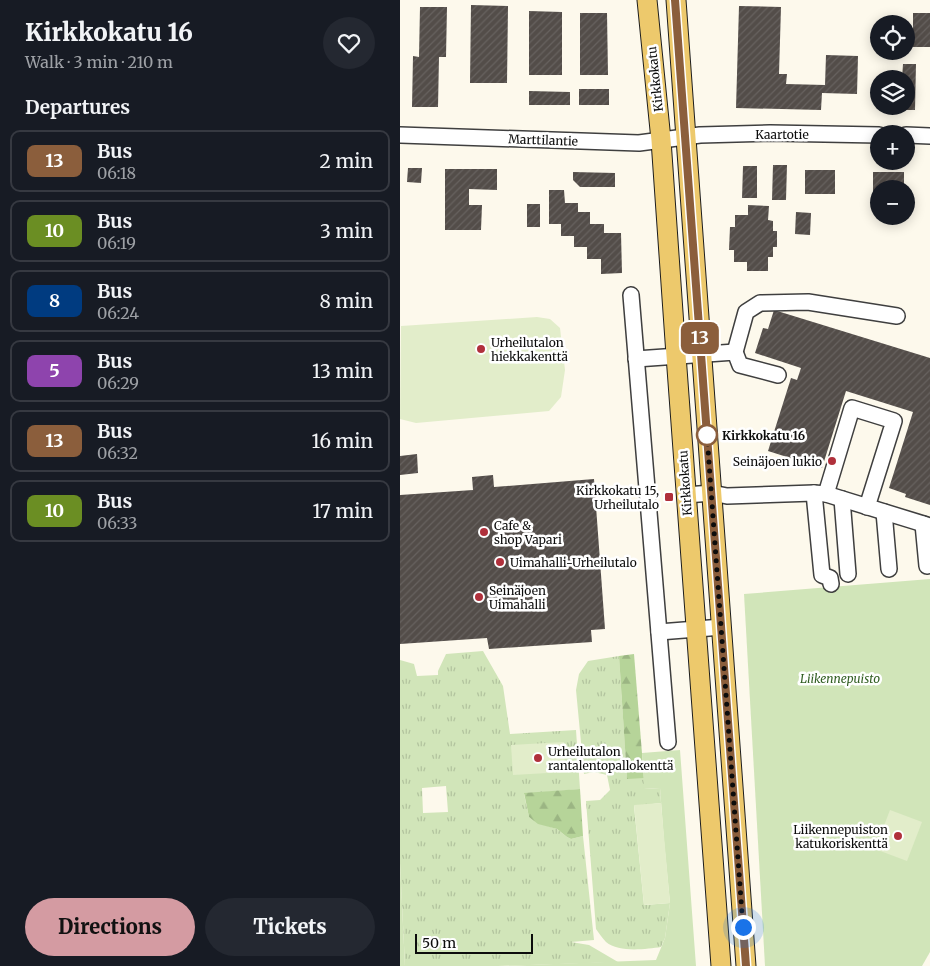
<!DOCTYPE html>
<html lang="en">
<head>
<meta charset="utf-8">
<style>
	body { margin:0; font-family:Merriweather,serif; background:#242831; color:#f1f3f6; height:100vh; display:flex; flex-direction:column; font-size:19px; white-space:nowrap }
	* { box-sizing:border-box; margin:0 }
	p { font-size:16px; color:#9ea1a6 }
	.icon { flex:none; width:28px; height:28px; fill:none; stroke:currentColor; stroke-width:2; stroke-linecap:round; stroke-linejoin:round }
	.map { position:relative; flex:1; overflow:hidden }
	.drawer { display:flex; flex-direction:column; background:#171b24; width:400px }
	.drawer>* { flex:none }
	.badge { padding:0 10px; border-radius:8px; font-size:18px; line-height:32px }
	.fabs { position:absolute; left:470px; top:15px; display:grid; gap:10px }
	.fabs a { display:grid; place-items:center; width:45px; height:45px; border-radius:50%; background:#171b24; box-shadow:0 2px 12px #0003; font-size:25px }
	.scale { position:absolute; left:15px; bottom:12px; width:118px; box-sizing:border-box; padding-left:5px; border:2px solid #0c0c0c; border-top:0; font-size:14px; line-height:18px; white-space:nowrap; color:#0c0c0c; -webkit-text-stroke:4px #fff; paint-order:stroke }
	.you { position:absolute; width:25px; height:25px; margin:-12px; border:4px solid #fff; border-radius:50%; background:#1a73e8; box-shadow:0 0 0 8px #1a73e833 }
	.map>.badge { position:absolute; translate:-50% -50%; box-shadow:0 0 0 2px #fff }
	h2 { padding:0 25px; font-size:19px; line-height:45px }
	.round { display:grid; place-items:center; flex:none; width:52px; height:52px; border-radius:26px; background:#242831 }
	.headline { display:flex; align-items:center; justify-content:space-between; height:85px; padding:0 25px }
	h1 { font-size:24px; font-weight:800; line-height:38px }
	.button { display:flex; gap:10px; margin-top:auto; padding:10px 25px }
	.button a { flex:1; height:58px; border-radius:30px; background:#d49ba2; color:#111; font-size:20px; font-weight:800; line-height:58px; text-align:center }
	.button a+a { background:#242831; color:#f1f3f6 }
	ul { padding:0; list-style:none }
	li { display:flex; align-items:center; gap:15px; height:62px; margin:0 10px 8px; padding:0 15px; border:2px solid #363941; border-radius:10px }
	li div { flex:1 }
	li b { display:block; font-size:19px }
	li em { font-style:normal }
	li .badge { min-width:55px; font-weight:700; text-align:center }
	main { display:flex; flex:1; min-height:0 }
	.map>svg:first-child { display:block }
	.grass { fill:url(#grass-tufts); fill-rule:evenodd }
	.forest { fill:url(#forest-firs) }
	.park { fill:#d1e5b9 }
	.pitch { fill:#e2edca }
	.building { fill:url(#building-hatch) }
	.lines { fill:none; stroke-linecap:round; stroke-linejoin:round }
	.minor-casing { stroke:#3f3f3f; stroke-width:18 }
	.major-casing { stroke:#1d1d1d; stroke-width:21 }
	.minor { stroke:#fff; stroke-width:15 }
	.major { stroke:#edc96c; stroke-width:19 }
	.line-casing { stroke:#fff; stroke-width:11 }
	.line { stroke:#8b5e3c; stroke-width:8 }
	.walk { stroke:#0c0c0c; stroke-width:5; stroke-dasharray:0 9 }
	.poi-dot { fill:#b0303b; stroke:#fff; stroke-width:2 }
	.stop-dot { fill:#fff; stroke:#8b5e3c; stroke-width:2.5 }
	.labels { text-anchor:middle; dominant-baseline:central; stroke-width:5; stroke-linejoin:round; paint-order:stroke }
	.street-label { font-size:12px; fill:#0c0c0c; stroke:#fff }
	.poi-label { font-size:12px; fill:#0c0c0c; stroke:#fff; text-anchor:start }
	.stop-label { font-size:12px; font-weight:bold; fill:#0c0c0c; stroke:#fff; text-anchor:start }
	.park-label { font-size:12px; font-style:italic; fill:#315e22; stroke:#fff }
</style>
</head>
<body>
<main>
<section class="drawer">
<div class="headline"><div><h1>Kirkkokatu 16</h1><p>Walk · 3 min · 210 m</p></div><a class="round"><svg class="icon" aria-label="heart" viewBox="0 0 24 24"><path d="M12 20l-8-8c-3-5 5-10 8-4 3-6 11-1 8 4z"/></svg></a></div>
<h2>Departures</h2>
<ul>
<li><span class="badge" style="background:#8b5e3c;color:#fff">13</span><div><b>Bus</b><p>06:18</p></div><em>2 min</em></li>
<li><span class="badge" style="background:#6b8e23;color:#fff">10</span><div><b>Bus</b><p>06:19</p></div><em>3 min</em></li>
<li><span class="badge" style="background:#003b80;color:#fff">8</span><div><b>Bus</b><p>06:24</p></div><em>8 min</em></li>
<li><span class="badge" style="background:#8e44ad;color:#fff">5</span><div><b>Bus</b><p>06:29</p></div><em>13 min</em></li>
<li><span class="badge" style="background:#8b5e3c;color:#fff">13</span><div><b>Bus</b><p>06:32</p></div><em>16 min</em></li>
<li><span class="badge" style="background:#6b8e23;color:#fff">10</span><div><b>Bus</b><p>06:33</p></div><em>17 min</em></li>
</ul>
<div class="button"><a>Directions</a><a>Tickets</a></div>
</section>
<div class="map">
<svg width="530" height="966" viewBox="0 0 530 966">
	<defs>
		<pattern id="grass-tufts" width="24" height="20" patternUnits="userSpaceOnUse" patternTransform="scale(1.25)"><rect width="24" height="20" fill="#d1e5b9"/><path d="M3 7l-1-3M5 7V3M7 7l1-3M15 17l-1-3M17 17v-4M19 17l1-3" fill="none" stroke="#b2c39e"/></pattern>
		<pattern id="forest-firs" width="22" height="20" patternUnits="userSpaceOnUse" patternTransform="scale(1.25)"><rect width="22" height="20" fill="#b6d499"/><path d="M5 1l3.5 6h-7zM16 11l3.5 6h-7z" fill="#9bb583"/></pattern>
		<pattern id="building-hatch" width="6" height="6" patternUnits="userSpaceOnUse" patternTransform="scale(1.25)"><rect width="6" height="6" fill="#534d49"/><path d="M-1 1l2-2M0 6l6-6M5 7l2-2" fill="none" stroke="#67625f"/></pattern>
	</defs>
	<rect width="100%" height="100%" fill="#fdf9ec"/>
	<g class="grass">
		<path d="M83,651L103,686L110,734L176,730L180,789L124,794L129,817L138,823L157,829L167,837L171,839L183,836L194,940L171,942L189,945L218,962L98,966H5L0,863V660L14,664L17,676L38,675V671L46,654ZM46,786L48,812L23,813L22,788Z"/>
		<path d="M219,656L227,778H244V789L260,788L261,803L234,806L244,905L270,903L265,938L261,947C246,949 219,953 206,942C202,938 199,933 196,929L186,801L200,800L210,790L207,775L194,772L184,774L176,690L179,674L188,661Z"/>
	</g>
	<g class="forest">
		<polygon points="234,654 244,778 227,779 219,656"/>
		<polygon points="180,789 183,836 171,839 167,837 157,829 138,824 129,817 124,793"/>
	</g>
	<g class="park">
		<polygon points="530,579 530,952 522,966 365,966 344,594"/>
		<polygon points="280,750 296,966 101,966 256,960 265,938 270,903 264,841 260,788 244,789 242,753"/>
		<polygon points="0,863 5,966 0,966"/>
	</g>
	<g class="pitch">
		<polygon points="137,317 150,319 160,328 165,370 161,397 149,411 16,423 0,419 1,326"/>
		<polygon points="164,742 165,772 113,775 111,745"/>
		<polygon points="261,803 270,903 244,905 234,805"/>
		<polygon points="490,810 522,822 507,861 475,849"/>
	</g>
	<g class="building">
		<polygon points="71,5 108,6 107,83 70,83"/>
		<polygon points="339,6 381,7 379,74 387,74 386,84 425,85 426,55 458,56 457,94 422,93 421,110 336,108"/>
		<polygon points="20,7 47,7 46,57 39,57 38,107 12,107 13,56 19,57"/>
		<polygon points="129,11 162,12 162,75 129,75"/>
		<polygon points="180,13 207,13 208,75 180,75"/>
		<rect x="513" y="13" width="17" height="34"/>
		<polygon points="503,64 516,64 515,110 502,110 502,106 506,106 506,79 502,79"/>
		<rect x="179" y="89" width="30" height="16"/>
		<polygon points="129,91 170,92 170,105 129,105"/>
		<polygon points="373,165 387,165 386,200 372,200"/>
		<polygon points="343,166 357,166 357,198 342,198"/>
		<polygon points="8,168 22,168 21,183 7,182"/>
		<polygon points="45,169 97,169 97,190 69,189 69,205 82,205 81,230 45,230"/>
		<rect x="405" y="170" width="30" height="24"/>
		<polygon points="173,172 215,173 215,187 180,187 173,180"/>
		<polygon points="473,172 504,172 504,189 479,189 479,196 473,196"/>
		<polygon points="149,190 164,190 165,203 178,203 178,212 190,212 190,224 204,224 204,233 221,233 222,273 201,274 201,259 187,259 187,247 174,247 174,236 161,236 161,224 149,224"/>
		<rect x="127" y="204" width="13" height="23"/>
		<polygon points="348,205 369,206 368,220 373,221 373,231 377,231 377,247 373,247 373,257 368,257 368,271 347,271 347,262 334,262 334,250 329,250 330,227 335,227 335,215 348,215"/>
		<polygon points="396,212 411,213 410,235 395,234"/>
		<polygon points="374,310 530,358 530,505 505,497 506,494 489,488 513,412 446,391 422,468 368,451 391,378 397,380 401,368 355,353 363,328 368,329"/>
		<polygon points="17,454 18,473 0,475 0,456"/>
		<polygon points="93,475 94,487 194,479 205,629 191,630 192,642 89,649 87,638 0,644 0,495 73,490 72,477"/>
	</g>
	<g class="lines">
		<g class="minor-casing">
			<g id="minor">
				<polyline points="0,135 239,143 300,135 370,133 479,135"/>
				<polyline points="506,135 530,136"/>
				<polyline points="231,295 268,742"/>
				<polyline points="335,352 346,312 360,303 408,302 497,316"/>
				<polyline points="236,359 335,352 340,365 378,375"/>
				<polyline points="414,493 422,575 430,578 431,584"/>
				<polyline points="426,494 452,408 494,421 467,507"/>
				<polyline points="286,495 312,493 327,496 414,493 426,494 530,526"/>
				<polyline points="442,499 448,574"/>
				<polyline points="484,512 489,569"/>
				<polyline points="523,524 527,566"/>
				<polyline points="259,632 322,627"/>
			</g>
		</g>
		<g class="major-casing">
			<g id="major">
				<polyline points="247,0 261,140 276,355 321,966"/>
				<polyline points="276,0 346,966"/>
			</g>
		</g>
		<use href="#minor" class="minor"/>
		<use href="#major" class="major"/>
	</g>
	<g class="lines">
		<g class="line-casing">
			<polyline id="line" points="275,0 346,966"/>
		</g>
		<use href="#line" class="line"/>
		<polyline class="walk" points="307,435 343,927"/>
	</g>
	<g class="poi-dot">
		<circle cx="81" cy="349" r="5"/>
		<circle cx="432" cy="461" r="5"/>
		<rect x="264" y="492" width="10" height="10" rx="2.5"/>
		<circle cx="84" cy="532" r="5"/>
		<circle cx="100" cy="562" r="5"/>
		<circle cx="79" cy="597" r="5"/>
		<circle cx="138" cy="758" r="5"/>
		<circle cx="498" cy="836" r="5"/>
	</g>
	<circle class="stop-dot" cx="307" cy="435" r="10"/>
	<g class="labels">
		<g class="street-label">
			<text transform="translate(255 79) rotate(-96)">Kirkkokatu</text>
			<text x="382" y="134">Kaartotie</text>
			<text transform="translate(143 140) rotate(2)">Marttilantie</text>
			<text transform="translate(285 483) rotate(-94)">Kirkkokatu</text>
		</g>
		<g class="poi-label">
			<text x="91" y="342">Urheilutalon<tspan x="91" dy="14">hiekkakenttä</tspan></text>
			<text x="422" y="461" text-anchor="end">Seinäjoen lukio</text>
			<text x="259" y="490" text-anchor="end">Kirkkokatu 15,<tspan x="259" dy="14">Urheilutalo</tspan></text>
			<text x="94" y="525">Cafe &amp;<tspan x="94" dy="14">shop Vapari</tspan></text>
			<text x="110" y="562">Uimahalli-Urheilutalo</text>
			<text x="89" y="590">Seinäjoen<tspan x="89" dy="14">Uimahalli</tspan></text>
			<text x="148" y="751">Urheilutalon<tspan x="148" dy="14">rantalentopallokenttä</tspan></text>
			<text x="488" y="829" text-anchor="end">Liikennepuiston<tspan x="488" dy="14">katukoriskenttä</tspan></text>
		</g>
		<g class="stop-label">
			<text x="322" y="435">Kirkkokatu 16</text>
		</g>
		<g class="park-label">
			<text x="440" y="678">Liikennepuisto</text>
		</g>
	</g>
</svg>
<div class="fabs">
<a><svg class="icon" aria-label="locate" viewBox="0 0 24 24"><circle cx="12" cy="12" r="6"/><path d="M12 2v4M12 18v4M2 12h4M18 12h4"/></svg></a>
<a><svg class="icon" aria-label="layers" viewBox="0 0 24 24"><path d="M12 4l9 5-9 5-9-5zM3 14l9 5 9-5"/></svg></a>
<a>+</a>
<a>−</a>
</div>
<div class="scale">50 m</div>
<div class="you" style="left:343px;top:927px"></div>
<b class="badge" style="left:300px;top:338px;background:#8b5e3c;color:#fff">13</b>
</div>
</main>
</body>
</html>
